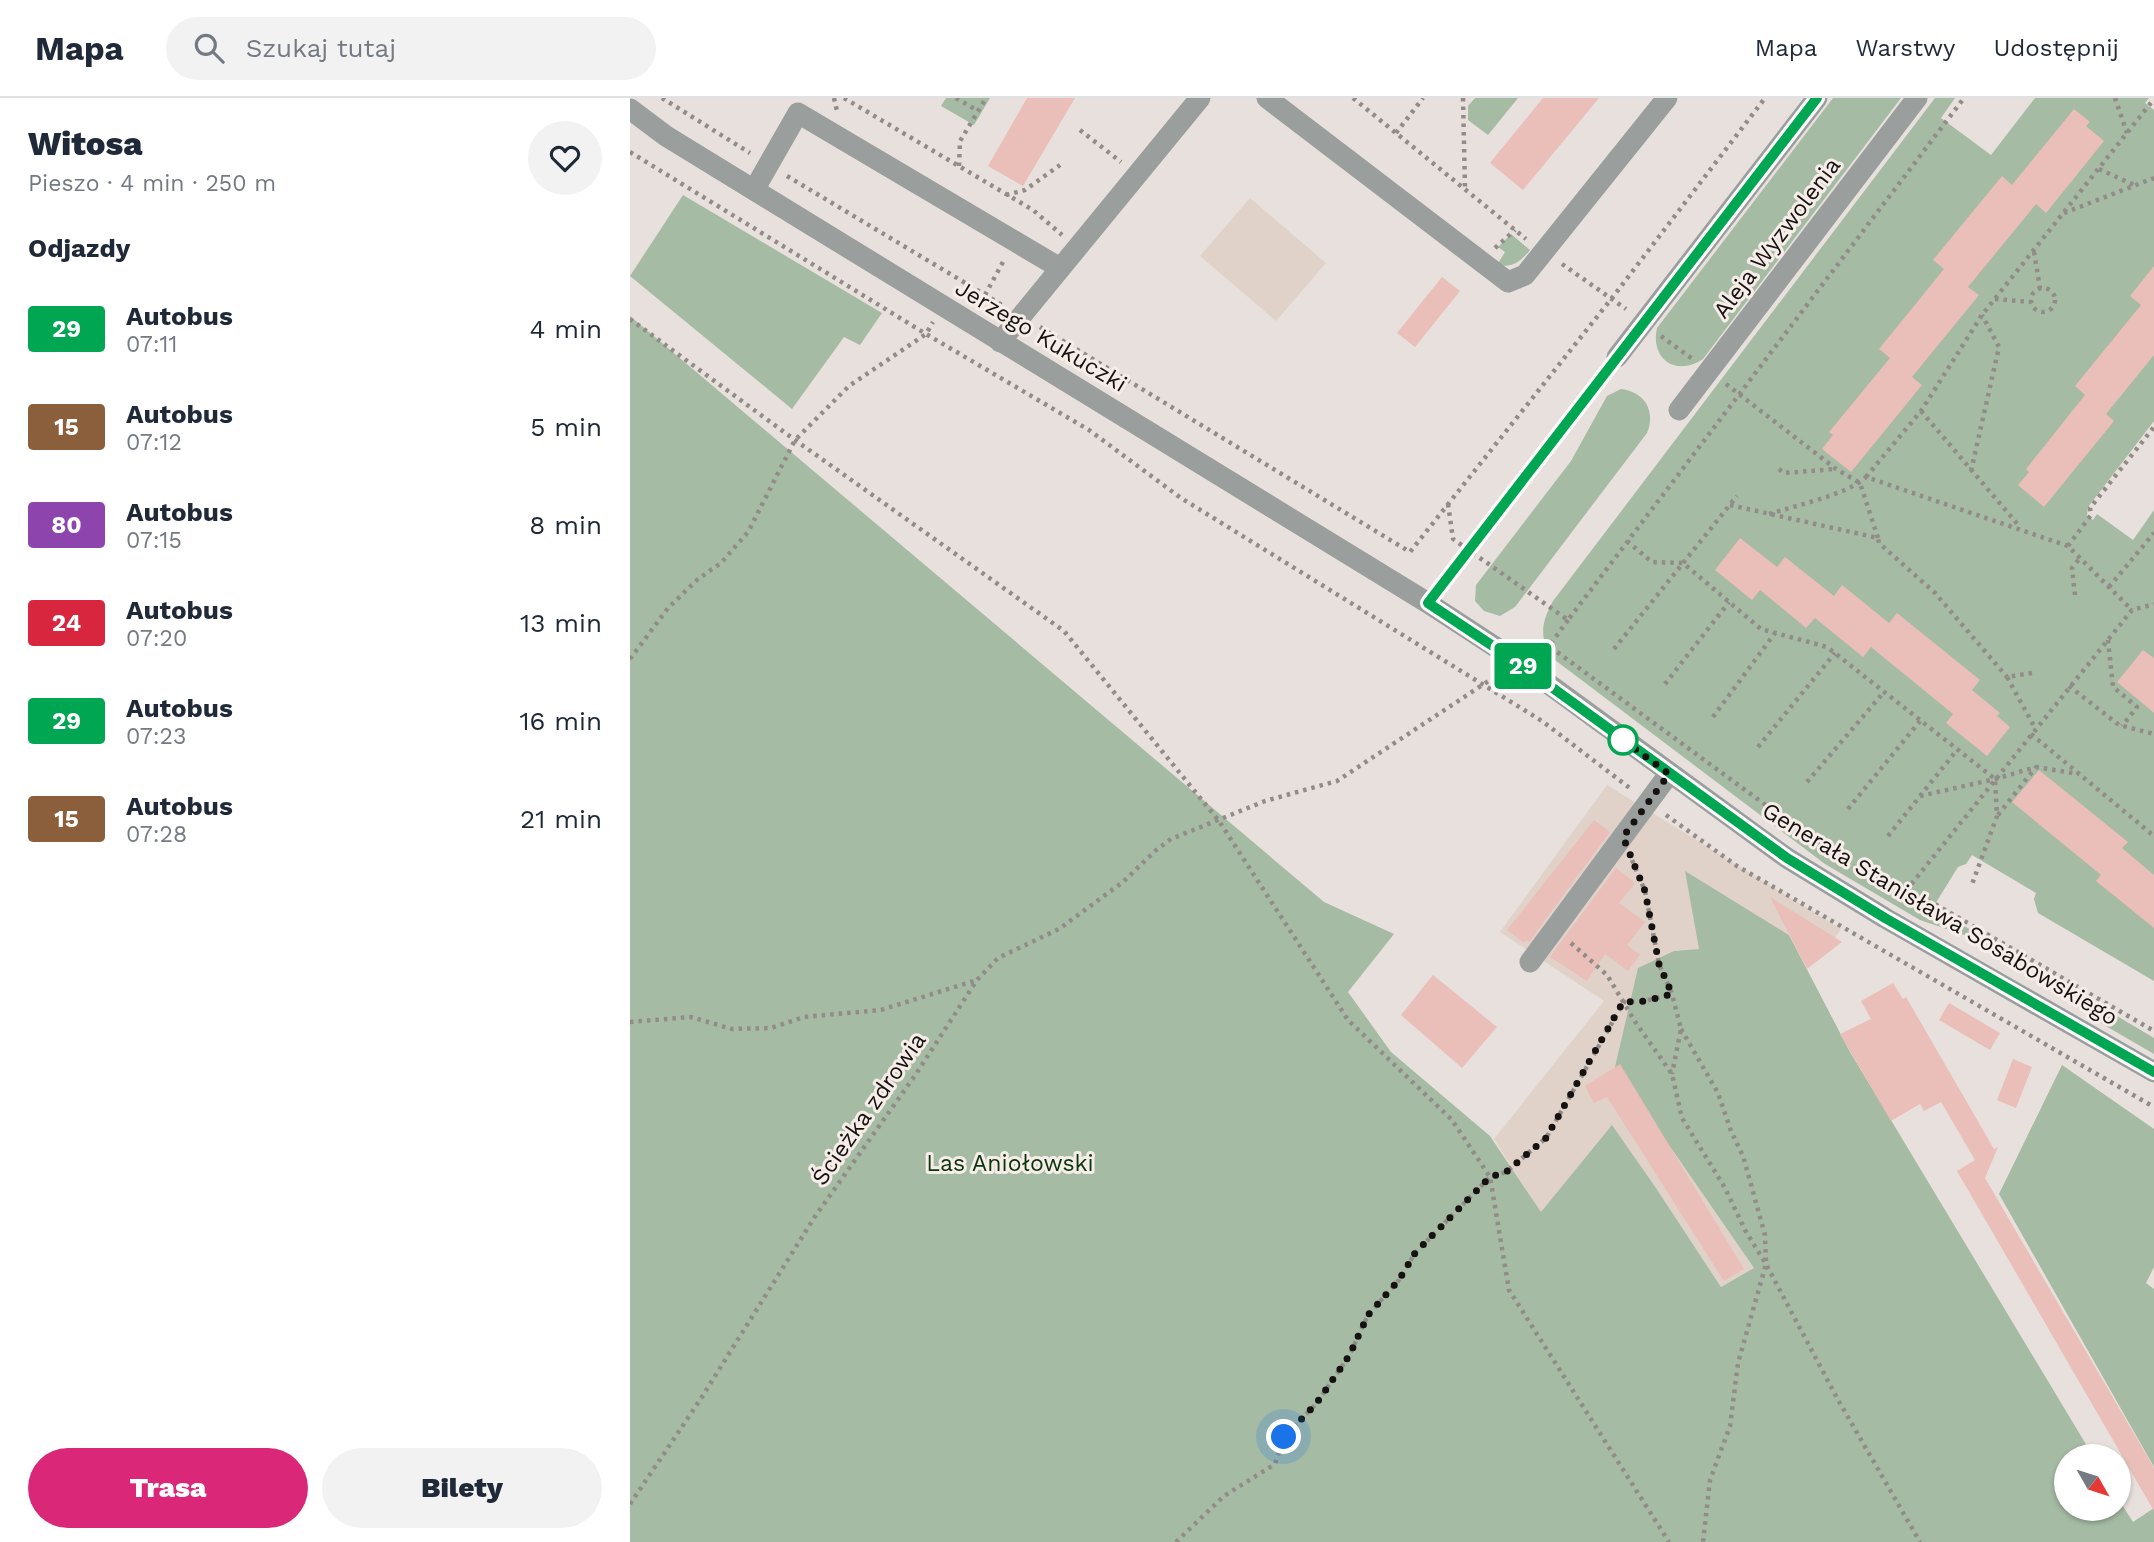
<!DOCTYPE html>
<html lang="pl">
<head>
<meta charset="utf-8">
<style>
	body { margin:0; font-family:"Work Sans",sans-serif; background:#f2f2f3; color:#1f2937; height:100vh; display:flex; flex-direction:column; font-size:26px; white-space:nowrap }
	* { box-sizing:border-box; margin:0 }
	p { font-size:23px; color:#747a83 }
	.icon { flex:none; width:38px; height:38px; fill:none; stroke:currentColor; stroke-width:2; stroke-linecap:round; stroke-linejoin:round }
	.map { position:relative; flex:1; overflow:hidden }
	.panel { display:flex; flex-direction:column; background:#fff; width:630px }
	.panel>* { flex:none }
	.badge { padding:0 14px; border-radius:5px; font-size:24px; line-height:46px }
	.needle { width:46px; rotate:129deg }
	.fabs { position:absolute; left:1424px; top:1346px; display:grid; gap:14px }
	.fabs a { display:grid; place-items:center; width:77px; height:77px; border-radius:50%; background:#fff; box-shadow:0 2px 5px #0004; font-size:35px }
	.you { position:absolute; width:35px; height:35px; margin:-18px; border:5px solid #fff; border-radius:50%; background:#1a73e8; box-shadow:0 0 0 10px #1a73e833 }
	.map>.badge { position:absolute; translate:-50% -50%; box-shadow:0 0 0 4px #fff }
	h2 { padding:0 28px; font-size:26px; line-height:63px }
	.round { display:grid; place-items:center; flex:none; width:74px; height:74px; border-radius:37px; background:#f2f2f3 }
	.summary { display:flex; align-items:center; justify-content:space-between; height:119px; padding:0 28px }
	h1 { font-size:33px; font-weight:800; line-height:52px }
	.action { display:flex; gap:14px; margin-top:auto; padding:14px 28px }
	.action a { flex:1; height:80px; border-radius:42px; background:#db2777; color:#fff; font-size:28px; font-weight:800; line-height:80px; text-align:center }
	.action a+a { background:#f2f2f3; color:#1f2937 }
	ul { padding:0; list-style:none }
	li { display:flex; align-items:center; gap:21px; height:98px; padding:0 28px }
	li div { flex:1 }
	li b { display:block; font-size:26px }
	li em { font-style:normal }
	li .badge { min-width:77px; font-weight:700; text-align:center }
	header { display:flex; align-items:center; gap:42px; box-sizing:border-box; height:98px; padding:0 35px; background:#fff; border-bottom:2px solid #e0e1e3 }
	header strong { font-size:33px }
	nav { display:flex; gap:38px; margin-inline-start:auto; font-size:24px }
	.search { width:490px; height:63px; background:#f2f2f3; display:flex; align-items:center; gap:18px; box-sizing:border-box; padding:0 24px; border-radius:38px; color:#747a83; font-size:26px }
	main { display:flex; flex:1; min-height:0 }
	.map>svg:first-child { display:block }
	.built { fill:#e1d2c9 }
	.green { fill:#a5bba4 }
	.building { fill:#eabeb9 }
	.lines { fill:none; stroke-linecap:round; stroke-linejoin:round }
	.path { stroke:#928c89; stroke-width:4.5; stroke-dasharray:3.5 5; stroke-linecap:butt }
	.minor { stroke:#9a9e9d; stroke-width:21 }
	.line-casing { stroke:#fff; stroke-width:16 }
	.line { stroke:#00a651; stroke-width:10 }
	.walk { stroke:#151211; stroke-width:7; stroke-dasharray:0 12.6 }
	.stop-dot { fill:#fff; stroke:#00a651; stroke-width:3.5 }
	.labels { text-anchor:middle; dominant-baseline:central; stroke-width:6; stroke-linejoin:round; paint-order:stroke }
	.street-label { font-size:23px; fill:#151211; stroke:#f6ede9 }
	.park-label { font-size:23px; fill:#09350d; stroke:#f6ede9 }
</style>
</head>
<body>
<header>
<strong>Mapa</strong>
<div class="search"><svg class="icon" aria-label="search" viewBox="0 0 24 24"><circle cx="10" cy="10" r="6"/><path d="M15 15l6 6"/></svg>Szukaj tutaj</div>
<nav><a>Mapa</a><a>Warstwy</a><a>Udostępnij</a></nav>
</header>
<main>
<section class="panel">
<div class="summary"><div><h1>Witosa</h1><p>Pieszo · 4 min · 250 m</p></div><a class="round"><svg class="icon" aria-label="heart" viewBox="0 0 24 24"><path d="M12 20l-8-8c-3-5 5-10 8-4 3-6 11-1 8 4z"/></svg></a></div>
<h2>Odjazdy</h2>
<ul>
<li><span class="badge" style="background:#00a651;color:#fff">29</span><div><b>Autobus</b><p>07:11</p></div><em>4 min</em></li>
<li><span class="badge" style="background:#8b5e3c;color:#fff">15</span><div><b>Autobus</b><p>07:12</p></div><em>5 min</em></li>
<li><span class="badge" style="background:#8e44ad;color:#fff">80</span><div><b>Autobus</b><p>07:15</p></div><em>8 min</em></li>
<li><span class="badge" style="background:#d7263d;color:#fff">24</span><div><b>Autobus</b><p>07:20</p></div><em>13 min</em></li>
<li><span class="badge" style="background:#00a651;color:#fff">29</span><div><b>Autobus</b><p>07:23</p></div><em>16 min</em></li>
<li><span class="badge" style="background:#8b5e3c;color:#fff">15</span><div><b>Autobus</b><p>07:28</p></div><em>21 min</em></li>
</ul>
<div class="action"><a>Trasa</a><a>Bilety</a></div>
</section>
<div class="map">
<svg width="1524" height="1444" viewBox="0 0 1524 1444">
	<rect width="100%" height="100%" fill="#e8e0dc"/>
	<g class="built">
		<polygon points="620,100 696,165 646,223 570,158"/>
		<polygon points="977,687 1211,831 1196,854 1159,837 1056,774 1069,851 1044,853 985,969 1124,1170 1091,1189 1026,1090 982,1028 911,1115 864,1041 974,903 870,834"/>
	</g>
	<g class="green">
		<polygon points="316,0 360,0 344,27 311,8"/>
		<polygon points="845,0 888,0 858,37 838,22 838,8"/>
		<path d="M1203,0H1271L1073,261C1046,279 1020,261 1027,230Z"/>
		<path d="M1305,0H1325L1311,20L1361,57L1405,0H1519L1515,5L1524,12V323L1458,409L1457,418L1463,422L1467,416L1503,442L1524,412V883L1408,815L1404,801L1406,795L1342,757L1336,766L1328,769L1302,811L1349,836L1346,841L1290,822L1195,766L925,562C908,541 911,525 923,503Z"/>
		<polygon points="53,97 252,215 230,247 214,239 162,311 0,178"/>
		<path d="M881,136L900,152C890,164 883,170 867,167L875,154L868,149Z"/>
		<polygon points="0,218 694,804 764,836 718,894 761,954 860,1038 911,1114 982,1027 1026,1090 1091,1189 1124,1170 985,969 1008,870 1044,853 1069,851 1055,773 1159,837 1220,954 1463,1358 1437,1358 1437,1410 1489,1410 1489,1402 1503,1424 1524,1410 1524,1444 0,1444"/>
		<path d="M991,291C1015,294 1026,313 1017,335L885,509L870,518L854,513L845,503L846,487L941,363L977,298Z"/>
		<polygon points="1406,870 1524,940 1524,956 1462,920 1404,874"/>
		<polygon points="1432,967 1524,1031 1524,1169 1516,1185 1524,1191 1524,1369 1369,1096"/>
	</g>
	<g class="building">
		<polygon points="397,0 445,0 393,88 358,68"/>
		<polygon points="913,0 969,0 893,92 860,65"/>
		<polygon points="1444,11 1460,24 1456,28 1474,43 1416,115 1406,106 1338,189 1349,197 1282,279 1292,287 1221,374 1192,351 1203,337 1199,334 1260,260 1249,251 1314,171 1303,162 1372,78 1382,87"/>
		<polygon points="1524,168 1524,257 1476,316 1484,323 1414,409 1388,387 1399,374 1396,371 1455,297 1445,288 1511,207 1500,198"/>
		<polygon points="812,179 830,193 785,249 767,235"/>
		<polygon points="1110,440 1147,469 1155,459 1204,498 1212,487 1259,525 1267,515 1350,582 1342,592 1370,615 1367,618 1380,629 1357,658 1316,625 1323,616 1241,549 1233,559 1185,520 1176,530 1130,492 1122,502 1085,472"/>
		<polygon points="1513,552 1524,560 1524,615 1487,584"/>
		<polygon points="1409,672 1498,744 1492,750 1524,777 1524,830 1466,783 1471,777 1382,704"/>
		<polygon points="964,722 980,734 899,844 896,842 894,845 877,832"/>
		<polygon points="986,770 1005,785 989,805 1015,824 997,847 1010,857 998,873 975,856 957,883 920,859"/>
		<polygon points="1140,799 1212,844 1177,871"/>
		<polygon points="803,877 867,929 832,970 771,917"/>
		<polygon points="1263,885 1273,901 1276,899 1364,1051 1368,1049 1355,1080 1524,1370 1524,1413 1327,1073 1345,1062 1311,1004 1294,1013 1290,1006 1261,1023 1210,936 1241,921 1231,903"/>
		<polygon points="1319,905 1370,935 1360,952 1309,922"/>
		<polygon points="1383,961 1402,969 1386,1010 1367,1002"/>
		<polygon points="990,966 1114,1171 1094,1183 977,999 964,1005 955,988"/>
	</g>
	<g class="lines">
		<g class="path">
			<polyline points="32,0 120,55"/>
			<polyline points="204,0 207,13"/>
			<polyline points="214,0 403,112 432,137"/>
			<polyline points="326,0 348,13"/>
			<polyline points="723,0 896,141"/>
			<polyline points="833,0 835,90"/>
			<polyline points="1485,0 1497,35"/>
			<polyline points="450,32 491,64"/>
			<polyline points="766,35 793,0"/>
			<polyline points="0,54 296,236 459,332 551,400 912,623 1001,691"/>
			<polyline points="329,68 330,43 356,0"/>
			<polyline points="1469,71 1504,87"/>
			<polyline points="157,78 372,207"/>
			<polyline points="376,97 395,92 430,67"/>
			<polyline points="1434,115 1524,80"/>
			<polyline points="865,150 885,132"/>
			<polyline points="1404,154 1410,190"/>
			<polyline points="932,166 996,211"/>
			<circle cx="1413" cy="202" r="12"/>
			<polyline points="355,197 374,162"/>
			<polyline points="1365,201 1401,204"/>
			<polyline points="0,221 165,342 434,533 589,723 718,922 822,1022 860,1079 879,1192 1039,1444"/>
			<polyline points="410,229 780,454 982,200 1135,0"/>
			<polyline points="1031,238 1064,262"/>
			<polyline points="1096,286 1206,371 1230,385 1248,440"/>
			<polyline points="1291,313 1390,429"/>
			<polyline points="1149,371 1154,375 1206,371"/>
			<polyline points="1341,373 1369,249 1352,217"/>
			<polyline points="1236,379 1291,313 1352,217 1524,1"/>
			<polyline points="818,406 823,441 938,522 1334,0"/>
			<polyline points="1100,407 1248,440 1249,445 1305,495 1377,579"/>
			<path d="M1139,416C1164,408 1219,396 1236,379L1438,448L1502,512"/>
			<polyline points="997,443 1022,464 1053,465 1131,531 1197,549 1365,681 1367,718 1341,789"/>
			<polyline points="1438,448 1461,417 1460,410 1524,329"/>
			<polyline points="1479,489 1524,435"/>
			<polyline points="1445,497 1442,470 1450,460"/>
			<polyline points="938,522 919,548 1201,755 1226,770 1275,794 1502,512 1524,506"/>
			<polyline points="1478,542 1483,589 1507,609 1492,628"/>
			<polyline points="984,551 1107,398"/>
			<polyline points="0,561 38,510 68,481 91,465 118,434 165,342 219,288 296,236 303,224"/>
			<polyline points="1402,575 1377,579 1405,630"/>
			<polyline points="1035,586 1099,504"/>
			<polyline points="1439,588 1489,627 1524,636"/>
			<polyline points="1083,619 1145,535"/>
			<polyline points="1401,636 1524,738"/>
			<polyline points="1128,649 1205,555"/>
			<polyline points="1177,684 1254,594"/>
			<polyline points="1290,698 1365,681 1406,669 1449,676"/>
			<polyline points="1218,711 1290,623"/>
			<polyline points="1036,717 1107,768 1524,1009"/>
			<polyline points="1368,717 1406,669"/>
			<polyline points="1258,738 1327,652"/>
			<polyline points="1002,762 1015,793 1029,866 1042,896 1051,931 1042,976"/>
			<polyline points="1269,802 1275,794 1305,806 1524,933"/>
			<polyline points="941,845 977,877 1006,925 1042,976 1052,1020 1095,1090 1115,1132 1136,1166 1108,1265 1100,1328 1080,1382 1073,1444"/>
			<polyline points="0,924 61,919 102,931 141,930 174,919 251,912 347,882"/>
			<polyline points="1051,931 1088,995 1101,1033 1113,1058 1135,1137 1136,1166 1207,1300 1290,1444"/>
			<polyline points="0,1406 70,1302 184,1120 286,976 347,882 368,860 429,831 493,784 525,753 541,741 635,703 707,683 869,576"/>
			<polyline points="546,1444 594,1398 645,1366 654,1339 686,1306 719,1258 738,1217 769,1182 785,1155 860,1079 876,1074 916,1040 994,904 1015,903 1042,896"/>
		</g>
		<g class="minor">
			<polyline points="637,0 878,184 895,177 1037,0"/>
			<polyline points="0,11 36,38 124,92 798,505 887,563 1157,760 1255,820 1524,974"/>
			<polyline points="124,92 168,15 430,170"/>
			<polyline points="370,244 570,0"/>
			<polyline points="987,259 1187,0"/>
			<polyline points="1049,312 1287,0"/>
			<polyline points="900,864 1039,676"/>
		</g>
	</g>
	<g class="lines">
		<g class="line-casing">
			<polyline id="line" points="1187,0 798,505 887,564 1157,760 1255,820 1524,974"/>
		</g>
		<use href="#line" class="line"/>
		<polyline class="walk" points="654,1339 686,1306 719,1258 738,1217 769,1182 785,1155 860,1079 876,1074 916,1040 993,904 1016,903 1042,896 1029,866 1015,793 993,739 1039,676 993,642"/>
	</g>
	<circle class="stop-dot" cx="993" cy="642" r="14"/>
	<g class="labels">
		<g class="street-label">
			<text transform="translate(1147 140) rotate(-53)">Aleja Wyzwolenia</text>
			<text transform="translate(411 238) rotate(31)">Jerzego Kukuczki</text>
			<text transform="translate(1310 816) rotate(31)">Generała Stanisława Sosabowskiego</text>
			<text transform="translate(239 1011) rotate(-55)">Ścieżka zdrowia</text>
		</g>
		<g class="park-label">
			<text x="380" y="1065">Las Aniołowski</text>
		</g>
	</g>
</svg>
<div class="fabs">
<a><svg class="needle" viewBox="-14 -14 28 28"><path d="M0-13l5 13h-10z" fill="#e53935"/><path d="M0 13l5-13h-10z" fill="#747a83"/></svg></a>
</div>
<div class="you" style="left:654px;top:1339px"></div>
<b class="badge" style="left:893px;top:568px;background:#00a651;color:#fff">29</b>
</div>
</main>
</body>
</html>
